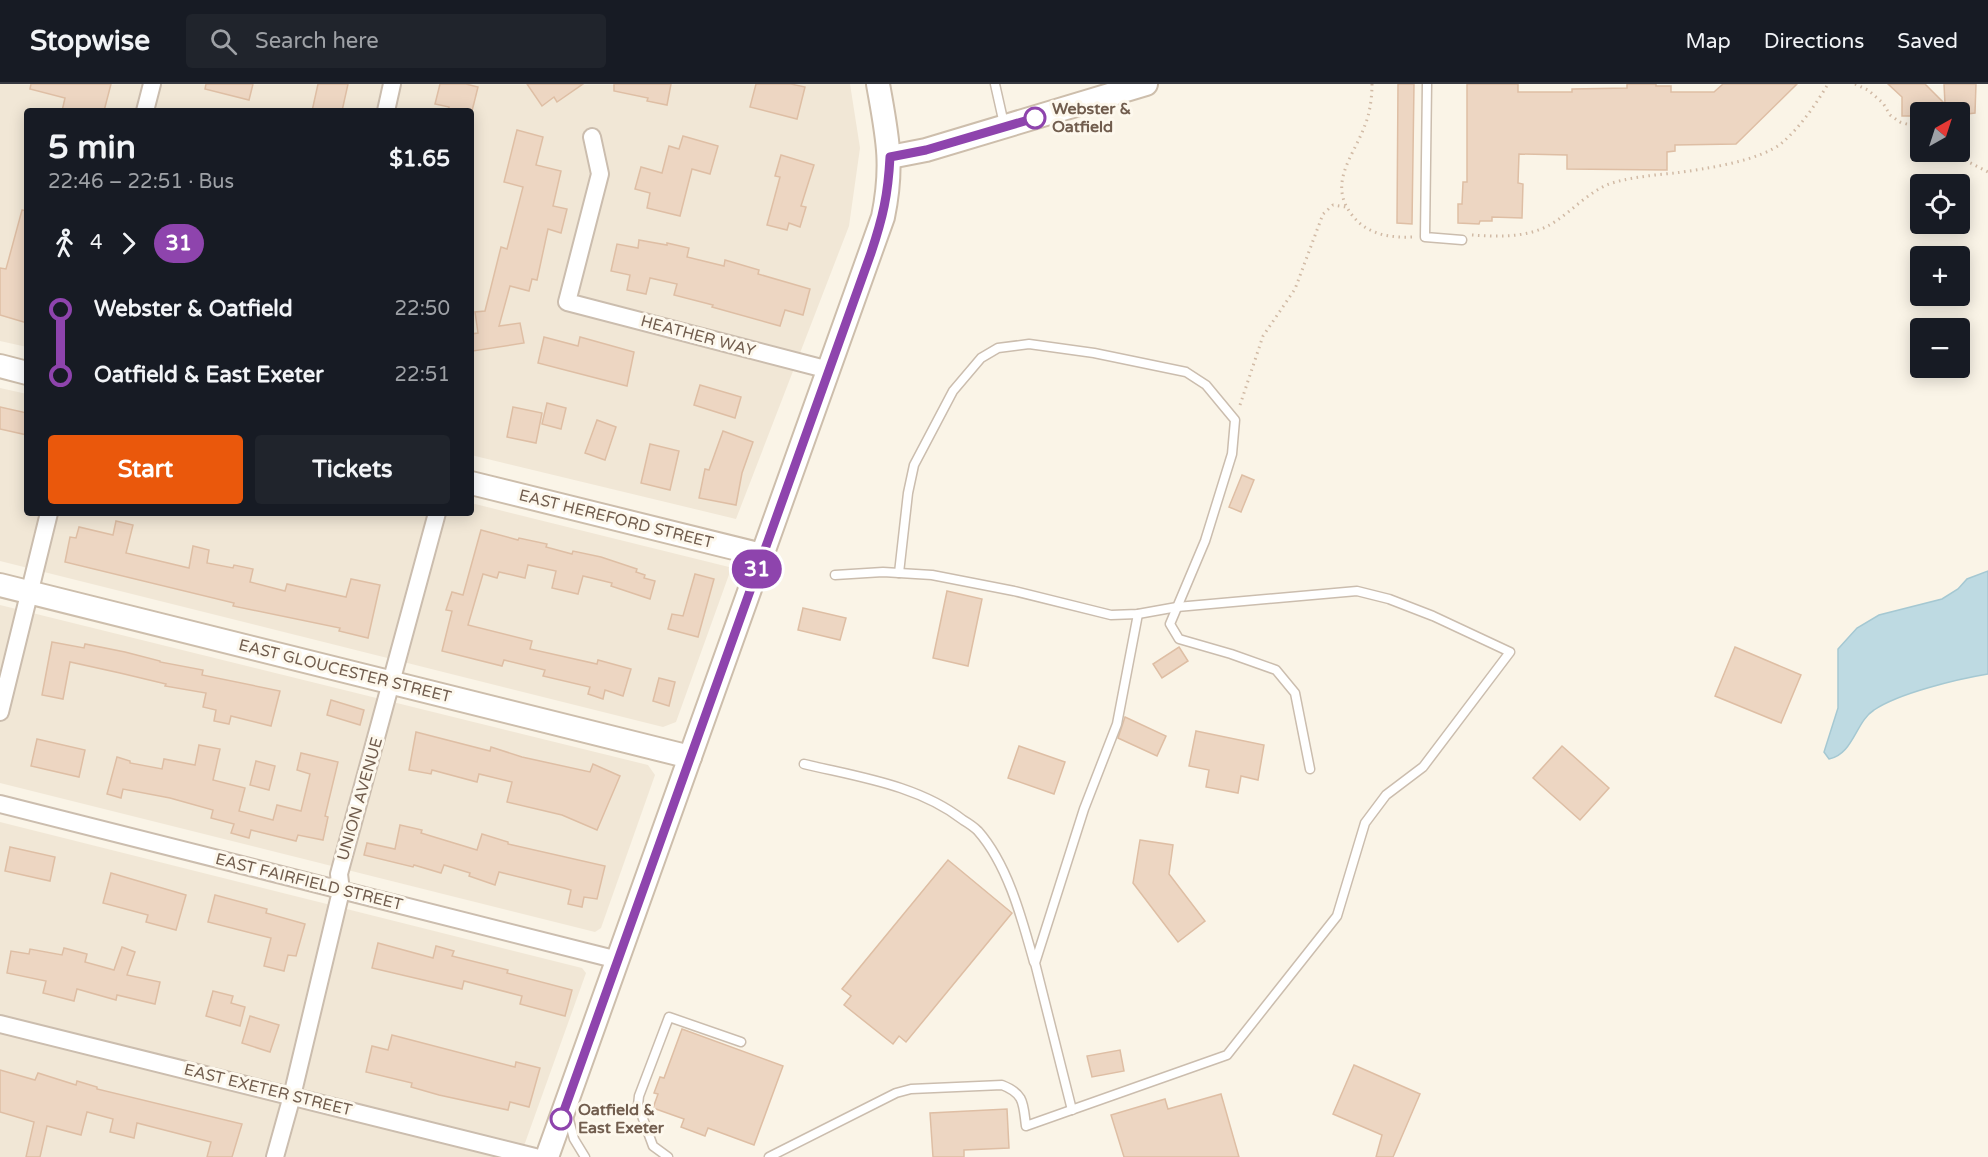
<!DOCTYPE html>
<html lang="en">
<head>
<meta charset="utf-8">
<style>
	body { margin:0; font-family:"Varela Round",sans-serif; background:#20242c; color:#f1f3f6; height:100vh; display:flex; flex-direction:column; font-size:22px; white-space:nowrap }
	* { box-sizing:border-box; margin:0 }
	p { font-size:20px; color:#9ea1a6 }
	.icon { flex:none; width:33px; height:33px; fill:none; stroke:currentColor; stroke-width:2; stroke-linecap:round; stroke-linejoin:round }
	.map { position:relative; flex:1; overflow:hidden }
	.sheet { position:absolute; left:24px; top:24px; width:450px; height:408px; display:flex; flex-direction:column; background:#171b24; border-radius:6px; box-shadow:0 3px 15px #0003 }
	.sheet>* { flex:none }
	.badge { padding:0 12px; border-radius:20px; font-size:21px; line-height:39px }
	.needle { width:39px; rotate:39deg }
	.controls { position:absolute; left:1910px; top:18px; display:grid; gap:12px }
	.controls a { display:grid; place-items:center; width:60px; height:60px; border-radius:6px; background:#171b24; box-shadow:0 3px 15px #0003; font-size:30px }
	.map>.badge { position:absolute; translate:-50% -50%; box-shadow:0 0 0 3px #fff }
	.legs { display:flex; align-items:center; gap:9px; height:66px; padding:0 24px; font-size:20px }
	.legs p { margin-inline-start:auto }
	.headline { display:flex; align-items:center; justify-content:space-between; height:102px; padding:0 24px }
	h1 { font-size:33px; font-weight:800; line-height:45px }
	.cta { display:flex; gap:12px; margin-top:auto; padding:12px 24px }
	.cta a { flex:1; height:69px; border-radius:6px; background:#ea580c; color:#fff; font-size:24px; font-weight:800; line-height:69px; text-align:center }
	.cta a+a { background:#20242c; color:#f1f3f6 }
	ul { padding:0 24px; list-style:none }
	li { display:flex; align-items:center; gap:21px; height:66px; font-size:22px }
	li i { display:grid; place-items:center; width:9px; height:100%; margin:0 8px; background:currentColor }
	li i::after { content:''; width:15px; height:15px; margin:-8px; border:4px solid; border-radius:50%; background:#171b24 }
	li p { margin-inline-start:auto }
	li:first-child i { background:linear-gradient(#0000 50%,currentColor 0) }
	li:last-child i { background:linear-gradient(currentColor 50%,#0000 0) }
	header { display:flex; align-items:center; gap:36px; box-sizing:border-box; height:84px; padding:0 30px; background:#171b24; border-bottom:2px solid #363941 }
	header strong { font-size:28px }
	nav { display:flex; gap:33px; margin-inline-start:auto; font-size:21px }
	.search { width:420px; height:54px; background:#20242c; display:flex; align-items:center; gap:15px; box-sizing:border-box; padding:0 21px; border-radius:6px; color:#9ea1a6; font-size:22px }
	.map>svg:first-child { display:block }
	.residential { fill:#f1e7d6 }
	.water { fill:#bedae2; stroke:#a5c8d2; stroke-width:1.5 }
	.building { fill:#edd6c2; stroke:#debea4; stroke-width:1.5 }
	.lines { fill:none; stroke-linecap:round; stroke-linejoin:round }
	.lane-casing { stroke:#cbbdae; stroke-width:11 }
	.street-casing { stroke:#cbbdae; stroke-width:20 }
	.secondary-casing { stroke:#cdbeac; stroke-width:26 }
	.path { stroke:#d1baa5; stroke-width:3; stroke-dasharray:1.5 4.5; stroke-linecap:butt }
	.lane { stroke:#fff; stroke-width:8 }
	.street { stroke:#fff; stroke-width:16 }
	.secondary { stroke:#fff; stroke-width:22 }
	.line-1-casing { stroke:#fff; stroke-width:14 }
	.line-1 { stroke:#8e44ad; stroke-width:9 }
	.stop-1-dot { fill:#fff; stroke:#8e44ad; stroke-width:3 }
	.labels { text-anchor:middle; dominant-baseline:central; stroke-width:6; stroke-linejoin:round; paint-order:stroke }
	.stop-label { font-size:16px; font-weight:bold; fill:#715d4e; stroke:#fdf8ed; text-anchor:start }
	.street-label { font-size:16px; fill:#715d4e; stroke:#fdf8ed }
</style>
</head>
<body>
<header>
<strong>Stopwise</strong>
<div class="search"><svg class="icon" aria-label="search" viewBox="0 0 24 24"><circle cx="10" cy="10" r="6"/><path d="M15 15l6 6"/></svg>Search here</div>
<nav><a>Map</a><a>Directions</a><a>Saved</a></nav>
</header>
<div class="map">
<svg width="1988" height="1073" viewBox="0 0 1988 1073">
	<rect width="100%" height="100%" fill="#faf4e7"/>
	<g class="residential">
		<polygon points="0,0 850,0 860,64 849,142 736,435 471,371 471,27 27,27 27,263 0,257"/>
		<polygon points="0,304 27,310 27,429 471,429 471,419 729,483 731,485 676,638 663,643 0,477"/>
		<polygon points="0,521 648,681 655,691 601,844 595,848 0,699"/>
		<polygon points="0,738 582,884 586,889 520,1073 0,1073"/>
	</g>
	<path class="water" d="M1988,487V590C1958,595 1899,609 1874,626C1856,637 1853,671 1829,675L1824,668L1838,624V565L1857,544L1879,531L1942,515L1958,505L1967,495Z"/>
	<g class="building">
		<polygon points="31,0 111,0 104,27 62,27 65,14 30,5"/>
		<polygon points="206,0 253,0 249,16 205,5"/>
		<polygon points="318,0 348,0 342,27 312,27"/>
		<polygon points="440,0 466,0 478,3 472,27 448,27 449,23 435,20"/>
		<polygon points="527,0 583,0 557,18 554,13 542,22"/>
		<polygon points="614,0 671,0 667,21 647,17 648,14 614,7"/>
		<polygon points="756,0 791,0 805,3 797,35 750,23"/>
		<polygon points="1398,0 1414,0 1412,140 1397,139"/>
		<polygon points="1467,0 1518,0 1518,8 1572,8 1572,5 1627,4 1627,0 1656,0 1656,2 1671,2 1671,8 1714,8 1723,0 1797,0 1736,60 1675,61 1675,67 1667,68 1667,86 1567,85 1567,71 1519,70 1518,99 1523,100 1522,134 1492,133 1492,137 1480,137 1479,140 1458,139 1458,120 1462,120 1463,98 1467,98"/>
		<polygon points="1888,0 1925,0 1945,20 1944,0 1976,0 1975,29 1959,31 1959,28 1920,28 1920,32 1902,32 1902,13"/>
		<polygon points="517,46 543,53 536,81 561,87 553,122 567,125 561,149 548,145 537,196 532,195 529,207 510,202 499,242 520,239 524,259 473,267 471,250 478,249 475,228 485,227 501,163 507,165 523,103 504,98"/>
		<polygon points="683,52 718,62 710,90 692,85 680,132 647,124 650,109 635,105 641,83 662,89 669,62 679,65"/>
		<polygon points="781,71 814,81 801,122 806,123 800,143 789,139 787,146 767,141 780,93 775,92"/>
		<polygon points="22,126 27,127 27,239 0,231 0,184 6,185"/>
		<polygon points="639,156 667,161 667,159 689,164 687,173 724,182 725,176 759,186 758,190 810,205 803,231 785,226 780,242 712,223 713,221 674,211 677,200 650,194 646,210 627,206 630,191 611,187 617,160 638,164"/>
		<polygon points="544,253 578,262 580,253 634,268 627,302 538,279"/>
		<polygon points="700,301 741,313 735,334 694,321"/>
		<polygon points="547,319 566,324 561,345 542,340"/>
		<polygon points="0,323 27,329 27,351 0,345"/>
		<polygon points="513,323 542,329 536,359 507,353"/>
		<polygon points="597,336 616,343 605,376 585,369"/>
		<polygon points="723,347 753,358 742,389 736,421 699,414 705,385 709,386"/>
		<polygon points="650,360 679,367 670,406 641,399"/>
		<polygon points="1242,391 1254,396 1241,428 1229,423"/>
		<polygon points="116,437 133,441 126,469 189,484 193,462 209,466 207,479 233,484 234,481 253,485 250,498 285,507 287,500 346,513 351,495 380,501 368,554 339,547 340,544 233,522 234,519 65,478 70,453 76,454 79,443 113,451"/>
		<polygon points="481,446 518,456 519,454 547,460 546,463 572,470 573,467 601,473 637,485 636,488 645,491 644,494 655,497 650,515 611,502 612,499 583,492 578,510 552,504 556,487 528,481 525,494 499,488 497,494 483,490 468,541 532,557 530,565 597,580 598,576 631,585 623,612 605,606 603,615 588,610 590,603 543,592 545,586 504,576 502,582 442,567 452,527 446,526 452,508 463,511"/>
		<polygon points="695,490 714,495 698,553 668,545 672,530 683,532"/>
		<polygon points="947,507 982,515 968,582 933,574"/>
		<polygon points="803,524 846,534 840,556 798,546"/>
		<polygon points="52,558 84,564 85,560 125,568 160,577 160,578 203,586 202,591 280,607 271,642 231,632 229,640 214,637 216,626 203,623 206,609 165,602 166,600 120,589 70,578 63,615 42,611"/>
		<polygon points="1179,563 1188,577 1162,594 1153,580"/>
		<polygon points="1735,563 1801,591 1781,639 1715,612"/>
		<polygon points="659,594 675,598 669,622 653,617"/>
		<polygon points="331,616 364,626 360,641 327,631"/>
		<polygon points="1125,633 1166,652 1157,672 1118,654"/>
		<polygon points="1196,647 1264,661 1258,696 1241,692 1238,709 1206,703 1209,686 1189,682"/>
		<polygon points="416,648 490,667 491,663 522,673 590,688 593,680 620,692 597,746 562,731 507,718 512,698 479,690 477,698 432,686 431,690 409,686"/>
		<polygon points="37,655 85,666 79,693 31,682"/>
		<polygon points="199,661 220,665 213,696 245,704 239,727 273,736 277,721 301,727 310,690 297,686 301,669 338,678 325,732 328,733 323,756 298,751 296,757 251,746 249,754 231,749 234,740 211,734 213,726 170,714 123,705 121,714 107,710 117,673 130,677 130,679 162,685 164,675 195,681"/>
		<polygon points="1019,662 1065,678 1054,710 1008,694"/>
		<polygon points="1562,662 1609,704 1580,736 1533,694"/>
		<polygon points="256,677 275,682 269,706 250,701"/>
		<polygon points="400,741 422,746 421,749 477,766 482,750 508,758 508,760 605,782 597,815 584,813 582,823 568,820 571,806 564,804 499,788 495,801 469,792 470,789 444,781 441,789 414,781 413,783 364,771 367,759 395,765"/>
		<polygon points="1140,756 1173,761 1169,790 1205,837 1178,858 1133,799"/>
		<polygon points="10,763 55,773 50,797 5,787"/>
		<polygon points="948,776 1012,829 906,958 899,952 893,960 844,921 851,912 842,905"/>
		<polygon points="111,789 186,811 176,846 146,838 148,831 103,819"/>
		<polygon points="215,811 267,825 266,829 305,840 296,872 288,871 284,887 264,882 271,854 208,838"/>
		<polygon points="378,859 433,874 436,862 454,867 452,872 508,886 507,889 572,906 565,932 520,920 522,912 464,897 462,905 372,884"/>
		<polygon points="122,863 135,868 127,891 160,898 155,920 117,911 116,916 77,905 74,917 43,909 46,897 7,889 11,867 29,870 30,865 62,871 64,864 87,870 85,878 114,886"/>
		<polygon points="213,907 233,912 231,919 245,923 240,942 206,932"/>
		<polygon points="250,932 279,941 270,968 242,959"/>
		<polygon points="682,945 783,982 754,1061 708,1044 705,1052 681,1043 684,1035 653,1024 658,1010 654,1009 660,993 664,994"/>
		<polygon points="392,951 515,983 516,978 540,984 529,1023 510,1018 508,1026 439,1011 411,1003 412,999 366,988 372,962 388,966"/>
		<polygon points="1120,966 1124,987 1092,993 1087,972"/>
		<polygon points="1354,981 1420,1010 1393,1073 1376,1073 1382,1051 1333,1030"/>
		<polygon points="0,986 35,996 38,989 76,1001 77,997 97,1003 97,1005 242,1040 232,1073 207,1073 211,1058 137,1039 134,1054 110,1048 113,1035 87,1028 81,1051 47,1042 40,1073 26,1073 34,1038 0,1028"/>
		<polygon points="1221,1010 1239,1073 1124,1073 1111,1031 1165,1015 1168,1025"/>
		<polygon points="1007,1025 1009,1064 964,1066 964,1073 933,1073 930,1029"/>
	</g>
	<g class="lines">
		<g class="lane-casing">
			<g id="lane">
				<polyline points="995,0 1004,40"/>
				<polyline points="1427,0 1425,153 1462,156"/>
				<polyline points="899,489 908,409 914,381 953,307 981,274 998,264 1029,260 1094,269 1186,288 1206,301 1235,336 1232,370 1205,457 1170,540 1179,555 1231,570 1276,586 1295,609 1310,685"/>
				<path d="M804,680C858,693 918,701 963,736C968,739 974,743 978,747C1008,781 1022,835 1034,878"/>
				<polyline points="1072,1026 1035,879 1084,725 1117,640 1138,530"/>
				<polyline points="568,1032 574,1055 585,1073"/>
				<polyline points="668,1073 653,1062 638,1021 639,1012 669,933 741,958"/>
				<path d="M769,1073L896,1009L911,1005L1002,1001C1025,1010 1023,1020 1026,1042L1227,971L1337,832L1365,739L1386,711L1423,683L1510,568L1433,532L1389,515L1357,507L1177,523L1138,530L1111,531L1014,507L932,491L883,488L835,491"/>
			</g>
		</g>
		<g class="street-casing">
			<g id="street">
				<polyline points="145,27 152,0"/>
				<polyline points="386,27 392,0"/>
				<polyline points="592,53 600,90 567,218 829,286"/>
				<polyline points="0,628 49,429"/>
				<polyline points="0,720 618,876"/>
				<polyline points="0,940 535,1073"/>
				<polyline points="275,1073 292,1012 341,807 339,790 437,429"/>
			</g>
		</g>
		<g class="secondary-casing">
			<g id="secondary">
				<polyline points="890,73 926,66 1146,0"/>
				<polyline points="0,282 27,289"/>
				<polyline points="471,399 762,471"/>
				<polyline points="0,501 690,673"/>
				<path d="M547,1073L883,133C894,80 887,51 878,0"/>
			</g>
		</g>
		<g class="path">
			<path d="M1372,0C1372,13 1370,29 1365,41C1354,72 1327,99 1352,131C1367,151 1391,154 1414,153"/>
			<polyline points="1855,0 1868,6 1883,19 1890,31 1900,38 1920,44"/>
			<polyline points="1949,68 1988,88"/>
			<path d="M1472,151C1501,153 1532,154 1556,137C1574,125 1591,106 1612,99C1633,93 1654,91 1675,89C1705,85 1761,77 1783,58C1801,42 1816,20 1828,0"/>
			<polyline points="1240,321 1263,252 1295,205 1323,130 1333,121 1346,123"/>
		</g>
		<use href="#lane" class="lane"/>
		<use href="#street" class="street"/>
		<use href="#secondary" class="secondary"/>
	</g>
	<g class="lines">
		<g class="line-1-casing">
			<path id="line-1" d="M561,1035L871,169C883,133 888,111 890,73L926,66L1035,34"/>
		</g>
		<use href="#line-1" class="line-1"/>
	</g>
	<g class="stop-1-dot">
		<circle cx="1035" cy="34" r="10"/>
		<circle cx="561" cy="1035" r="10"/>
	</g>
	<g class="labels">
		<g class="stop-label">
			<text x="1052" y="25">Webster &amp;<tspan x="1052" dy="18">Oatfield</tspan></text>
			<text x="578" y="1026">Oatfield &amp;<tspan x="578" dy="18">East Exeter</tspan></text>
		</g>
		<g class="street-label">
			<text transform="translate(698 252) rotate(15)">HEATHER WAY</text>
			<text transform="translate(616 435) rotate(14)">EAST HEREFORD STREET</text>
			<text transform="translate(345 587) rotate(14)">EAST GLOUCESTER STREET</text>
			<text transform="translate(360 715) rotate(-74)">UNION AVENUE</text>
			<text transform="translate(309 798) rotate(14)">EAST FAIRFIELD STREET</text>
			<text transform="translate(268 1006) rotate(14)">EAST EXETER STREET</text>
		</g>
	</g>
</svg>
<div class="controls">
<a><svg class="needle" viewBox="-14 -14 28 28"><path d="M0-13l5 13h-10z" fill="#e53935"/><path d="M0 13l5-13h-10z" fill="#9ea1a6"/></svg></a>
<a><svg class="icon" aria-label="locate" viewBox="0 0 24 24"><circle cx="12" cy="12" r="6"/><path d="M12 2v4M12 18v4M2 12h4M18 12h4"/></svg></a>
<a>+</a>
<a>−</a>
</div>
<b class="badge" style="left:757px;top:485px;background:#8e44ad;color:#fff">31</b>
<section class="sheet">
<div class="headline"><div><h1>5 min</h1><p>22:46 – 22:51 · Bus</p></div><b>$1.65</b></div>
<div class="legs"><svg class="icon" aria-label="walk" viewBox="0 0 24 24"><circle cx="13" cy="4" r="2"/><path d="M13 8l-2 6 4 7M11 14l-3 7M7 12l3-4h3l4 4"/></svg>4<svg class="icon" aria-label="forward" viewBox="0 0 24 24"><path d="M9 5l7 7-7 7"/></svg><b class="badge" style="background:#8e44ad;color:#fff">31</b></div>
<ul>
<li><i style="color:#8e44ad"></i><b>Webster &amp; Oatfield</b><p>22:50</p></li>
<li><i style="color:#8e44ad"></i><b>Oatfield &amp; East Exeter</b><p>22:51</p></li>
</ul>
<div class="cta"><a>Start</a><a>Tickets</a></div>
</section>
</div>
</body>
</html>
